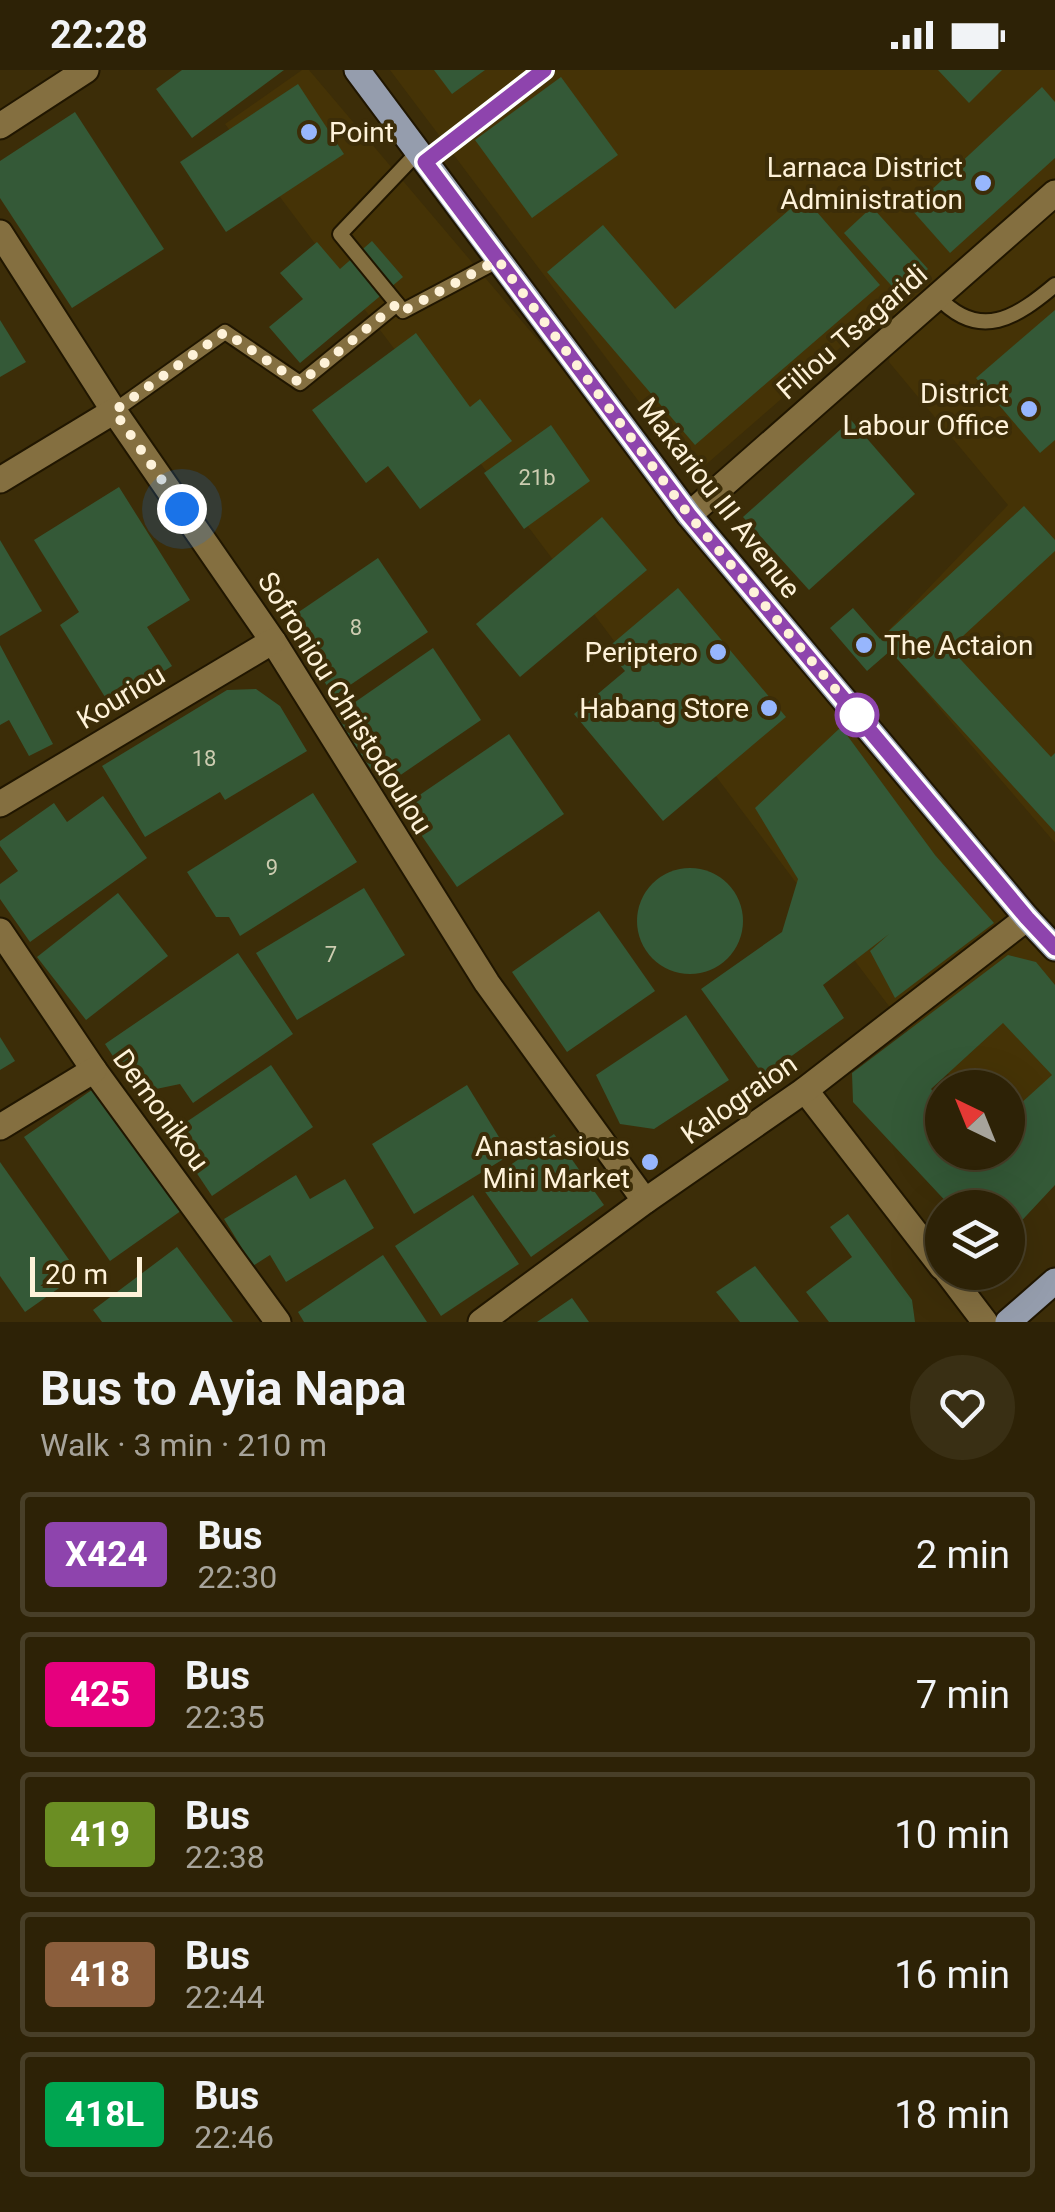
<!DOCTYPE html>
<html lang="en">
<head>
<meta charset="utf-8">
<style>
	body { margin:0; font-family:Roboto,sans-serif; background:#392f14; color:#f1f3f6; height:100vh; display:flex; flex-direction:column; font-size:38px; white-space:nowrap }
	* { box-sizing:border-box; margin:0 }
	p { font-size:32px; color:#a7a49b }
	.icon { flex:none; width:55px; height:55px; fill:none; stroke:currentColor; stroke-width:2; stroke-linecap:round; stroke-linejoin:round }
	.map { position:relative; height:1252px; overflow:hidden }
	.details { display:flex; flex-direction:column; background:#2d2206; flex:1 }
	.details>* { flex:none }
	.badge { padding:0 20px; border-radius:8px; font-size:35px; line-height:65px }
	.needle { width:65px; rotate:317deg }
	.fabs { position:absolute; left:925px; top:1000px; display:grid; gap:20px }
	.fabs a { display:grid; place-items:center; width:100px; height:100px; border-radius:50%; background:#2d2206; box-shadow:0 10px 40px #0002,0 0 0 2px #483f28; font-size:50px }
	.scale { position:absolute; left:30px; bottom:25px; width:112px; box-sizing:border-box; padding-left:10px; border:5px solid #fef2d9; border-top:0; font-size:28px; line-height:35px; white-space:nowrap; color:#fef2d9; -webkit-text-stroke:8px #3c2d08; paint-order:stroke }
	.you { position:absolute; width:50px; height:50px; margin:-25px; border:8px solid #fff; border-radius:50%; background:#1a73e8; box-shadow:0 0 0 15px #1a73e833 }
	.map>.badge { position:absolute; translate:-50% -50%; box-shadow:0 0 0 5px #fff }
	.round { display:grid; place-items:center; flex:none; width:105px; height:105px; border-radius:52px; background:#392f14 }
	.head { display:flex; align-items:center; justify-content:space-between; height:170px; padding:0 40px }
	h1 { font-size:48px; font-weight:700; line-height:75px }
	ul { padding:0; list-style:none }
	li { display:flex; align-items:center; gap:30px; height:125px; margin:0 20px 15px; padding:0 20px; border:5px solid #483f28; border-radius:10px }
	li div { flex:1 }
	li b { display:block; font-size:38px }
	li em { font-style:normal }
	li .badge { min-width:110px; font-weight:700; text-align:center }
	.status { display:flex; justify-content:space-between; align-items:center; height:70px; padding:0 50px; background:#2d2206; direction:ltr }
	.status svg { height:28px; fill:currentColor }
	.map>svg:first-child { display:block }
	.built { fill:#453306 }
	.building { fill:#345937; fill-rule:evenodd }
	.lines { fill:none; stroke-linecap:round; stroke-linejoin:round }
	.service-casing { stroke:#201600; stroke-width:18 }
	.minor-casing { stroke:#201600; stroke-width:29 }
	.primary-casing { stroke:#201600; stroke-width:29 }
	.service { stroke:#846f40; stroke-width:14 }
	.minor { stroke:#846f40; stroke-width:25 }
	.primary { stroke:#959dad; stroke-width:25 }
	.line-casing { stroke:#fff; stroke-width:22 }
	.line { stroke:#8e44ad; stroke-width:15 }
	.walk { stroke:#fef2d9; stroke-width:10; stroke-dasharray:0 18 }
	.poi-dot { fill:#97b6fd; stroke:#3c2d08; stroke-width:4 }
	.stop-dot { fill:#fff; stroke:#8e44ad; stroke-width:5 }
	.labels { text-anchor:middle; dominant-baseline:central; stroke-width:8; stroke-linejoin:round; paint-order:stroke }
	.number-label { font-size:22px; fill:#ccccb0 }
	.poi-label { font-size:28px; fill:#fef2d9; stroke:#3c2d08; text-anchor:end }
	.street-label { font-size:28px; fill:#fef2d9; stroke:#3c2d08 }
</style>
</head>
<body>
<div class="status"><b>22:28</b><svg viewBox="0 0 49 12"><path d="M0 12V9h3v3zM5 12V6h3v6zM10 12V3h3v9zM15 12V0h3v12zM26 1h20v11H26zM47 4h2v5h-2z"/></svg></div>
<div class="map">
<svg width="1055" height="1252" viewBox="0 0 1055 1252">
	<rect width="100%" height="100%" fill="#3c2d08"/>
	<g class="built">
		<polygon points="302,0 309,0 1055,880 1055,1105 1008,1061 1008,1018 962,1017 922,980 225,54"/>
		<polygon points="390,0 1055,0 1055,773 880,569 1008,435 889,292 895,230 694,405"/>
	</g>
	<g class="building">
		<polygon points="182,0 284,0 192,68 156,19"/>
		<polygon points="434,0 485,0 452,24"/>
		<polygon points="938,0 1002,0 969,33"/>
		<polygon points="561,7 618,85 532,148 475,70"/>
		<polygon points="298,14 344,84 226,162 180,92"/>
		<polygon points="1042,17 1055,32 1055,88 950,183 911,139"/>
		<polygon points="75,42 164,179 72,238 0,128 0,91"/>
		<polygon points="804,127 880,215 695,375 547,202 603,155 675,239"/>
		<polygon points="872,137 928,199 899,224 844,163"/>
		<polygon points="372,171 403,207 300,293 269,257 303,229 280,203 317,172 340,199"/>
		<polygon points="1055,240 1055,370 1040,383 976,308"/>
		<polygon points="0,250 26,292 0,307"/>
		<polygon points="416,263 470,337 480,329 512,371 420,439 388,396 366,413 312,340"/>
		<polygon points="851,350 915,424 809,520 743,447"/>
		<polygon points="551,355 590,411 524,459 484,403"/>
		<polygon points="119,417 190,530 147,557 172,596 110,635 60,555 79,542 34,470"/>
		<polygon points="1024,436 1055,470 1055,481 950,578 1051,687 1055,683 1055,762 890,581 867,601 830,558 853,538 880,569"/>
		<polygon points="602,447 647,500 520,607 476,554"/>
		<polygon points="0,470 42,541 0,566"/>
		<polygon points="378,488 428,562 334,626 284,552"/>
		<polygon points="678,518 786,647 663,751 574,644 625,601 606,579"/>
		<polygon points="0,575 53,674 29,686 9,650 0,655"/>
		<polygon points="433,578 481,650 383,717 335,646"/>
		<polygon points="256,619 280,636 307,681 225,730 220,722 145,767 102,696 227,620"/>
		<polygon points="841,657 935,785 994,853 895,928 870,881 889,864 823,915 844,948 764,1006 701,919 782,862 798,809 755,738"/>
		<polygon points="509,664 564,744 457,817 402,737"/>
		<polygon points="313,723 357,792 240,866 229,847 216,847 187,802"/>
		<polygon points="103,726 147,788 30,872 0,829 0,814 18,801 0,776 0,771 54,733 67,752"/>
		<circle cx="690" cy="851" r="53"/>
		<polygon points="364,818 405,885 297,950 256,883"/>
		<polygon points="118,823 168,886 86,950 37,887"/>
		<polygon points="599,841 655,921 567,982 512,902"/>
		<polygon points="238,883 293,964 193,1033 180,1014 137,1023 105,974"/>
		<path d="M1008,885L1036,892L1055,915V1115L1013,1160L1008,1161V1138H952L853,1032L852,1003ZM1003,953L1052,1005L1008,1045V1082H942V1032L931,1019Z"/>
		<polygon points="686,945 729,1010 654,1059 620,1054 596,1005"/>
		<polygon points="0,967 15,991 0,1000"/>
		<polygon points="271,995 313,1057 212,1126 170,1063"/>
		<polygon points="99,1015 185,1138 110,1191 24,1067"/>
		<polygon points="467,1015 510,1085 414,1144 372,1074"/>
		<polygon points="554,1064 604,1135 531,1187 481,1116"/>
		<polygon points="0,1092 79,1204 25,1242 0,1206"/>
		<polygon points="296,1105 310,1129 345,1109 374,1158 286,1212 270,1185 253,1196 224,1149"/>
		<polygon points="473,1125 519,1194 441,1246 395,1176"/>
		<polygon points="848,1144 912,1230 915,1252 829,1252 806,1222 852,1187 830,1157"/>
		<polygon points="177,1177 233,1252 102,1252 93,1240"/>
		<polygon points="383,1185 427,1252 304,1252 298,1242"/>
		<polygon points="755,1196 799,1252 740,1252 716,1222"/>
		<polygon points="572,1228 589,1252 537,1252"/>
	</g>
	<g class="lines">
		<g class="service-casing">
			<g id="service">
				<polyline points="418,82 340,164 403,241 499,190"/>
				<polyline points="425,92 544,0"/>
				<path d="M938,227C980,272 1017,247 1055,215"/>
				<polyline points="114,341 225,262 300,313 397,234"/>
			</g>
		</g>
		<g class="minor-casing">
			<g id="minor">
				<polyline points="0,56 86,0"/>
				<polyline points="0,163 114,341 273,571 487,913 645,1131"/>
				<polyline points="0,410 114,341"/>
				<polyline points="689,445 1055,123"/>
				<polyline points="0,734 273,571"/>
				<polyline points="0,861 94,1000 278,1252"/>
				<polyline points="805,1020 942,1197"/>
				<polyline points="0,1057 94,1000"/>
				<polyline points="947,1202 985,1252"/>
				<polyline points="481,1252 645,1131 805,1020 1027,848"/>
			</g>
		</g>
		<g class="primary-casing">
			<g id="primary">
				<polyline points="357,0 689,445 1027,848 1055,878"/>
				<polyline points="1008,1252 1055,1211"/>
			</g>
		</g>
		<use href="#service" class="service"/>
		<use href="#minor" class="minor"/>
		<use href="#primary" class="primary"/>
	</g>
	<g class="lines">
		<g class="line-casing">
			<polyline id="line" points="544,0 425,92 689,445 1027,848 1055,878"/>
		</g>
		<use href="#line" class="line"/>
		<polyline class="walk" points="182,439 114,341 225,262 300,313 397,234 403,241 498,190 689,445 857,645"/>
	</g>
	<g class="poi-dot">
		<circle cx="309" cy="62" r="10"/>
		<circle cx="983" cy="113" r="10"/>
		<circle cx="1029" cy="339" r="10"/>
		<circle cx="864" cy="575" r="10"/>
		<circle cx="718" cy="582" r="10"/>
		<circle cx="769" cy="638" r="10"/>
		<circle cx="650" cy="1092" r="10"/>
	</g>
	<circle class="stop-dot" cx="857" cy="645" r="20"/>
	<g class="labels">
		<g class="number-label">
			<text x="537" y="407">21b</text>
			<text x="356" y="557">8</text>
			<text x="204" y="688">18</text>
			<text x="272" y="797">9</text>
			<text x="331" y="884">7</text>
		</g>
		<g class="poi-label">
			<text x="329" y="62" text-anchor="start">Point</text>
			<text x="963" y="97">Larnaca District<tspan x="963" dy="32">Administration</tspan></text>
			<text x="1009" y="323">District<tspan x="1009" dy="32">Labour Office</tspan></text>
			<text x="884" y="575" text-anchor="start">The Actaion</text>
			<text x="698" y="582">Periptero</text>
			<text x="749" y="638">Habang Store</text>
			<text x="630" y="1076">Anastasious<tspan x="630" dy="32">Mini Market</tspan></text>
		</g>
		<g class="street-label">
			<text transform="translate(852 262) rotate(-41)">Filiou Tsagaridi</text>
			<text transform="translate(719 428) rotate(52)">Makariou III Avenue</text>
			<text transform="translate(121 627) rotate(-31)">Kouriou</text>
			<text transform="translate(345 633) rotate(58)">Sofroniou Christodoulou</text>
			<text transform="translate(739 1029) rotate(-35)">Kalograion</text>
			<text transform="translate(161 1040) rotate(54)">Demonikou</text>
		</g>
	</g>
</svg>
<div class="fabs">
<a><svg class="needle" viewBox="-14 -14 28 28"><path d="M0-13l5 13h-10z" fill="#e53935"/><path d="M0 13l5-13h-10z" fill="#a7a49b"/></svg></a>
<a><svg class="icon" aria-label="layers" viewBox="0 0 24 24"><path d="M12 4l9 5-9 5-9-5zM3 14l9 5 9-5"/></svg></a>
</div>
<div class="scale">20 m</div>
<div class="you" style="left:182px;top:439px"></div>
</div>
<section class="details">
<div class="head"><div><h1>Bus to Ayia Napa</h1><p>Walk · 3 min · 210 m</p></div><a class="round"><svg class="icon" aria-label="heart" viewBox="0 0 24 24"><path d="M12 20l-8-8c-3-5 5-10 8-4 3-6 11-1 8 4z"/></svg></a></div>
<ul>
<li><span class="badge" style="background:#8e44ad;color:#fff">X424</span><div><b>Bus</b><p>22:30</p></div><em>2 min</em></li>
<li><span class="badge" style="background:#e6007e;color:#fff">425</span><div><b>Bus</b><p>22:35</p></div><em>7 min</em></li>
<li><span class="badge" style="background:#6b8e23;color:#fff">419</span><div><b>Bus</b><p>22:38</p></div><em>10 min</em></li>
<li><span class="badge" style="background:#8b5e3c;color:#fff">418</span><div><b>Bus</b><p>22:44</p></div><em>16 min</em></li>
<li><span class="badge" style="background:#00a651;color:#fff">418L</span><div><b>Bus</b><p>22:46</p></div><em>18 min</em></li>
</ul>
</section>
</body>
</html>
